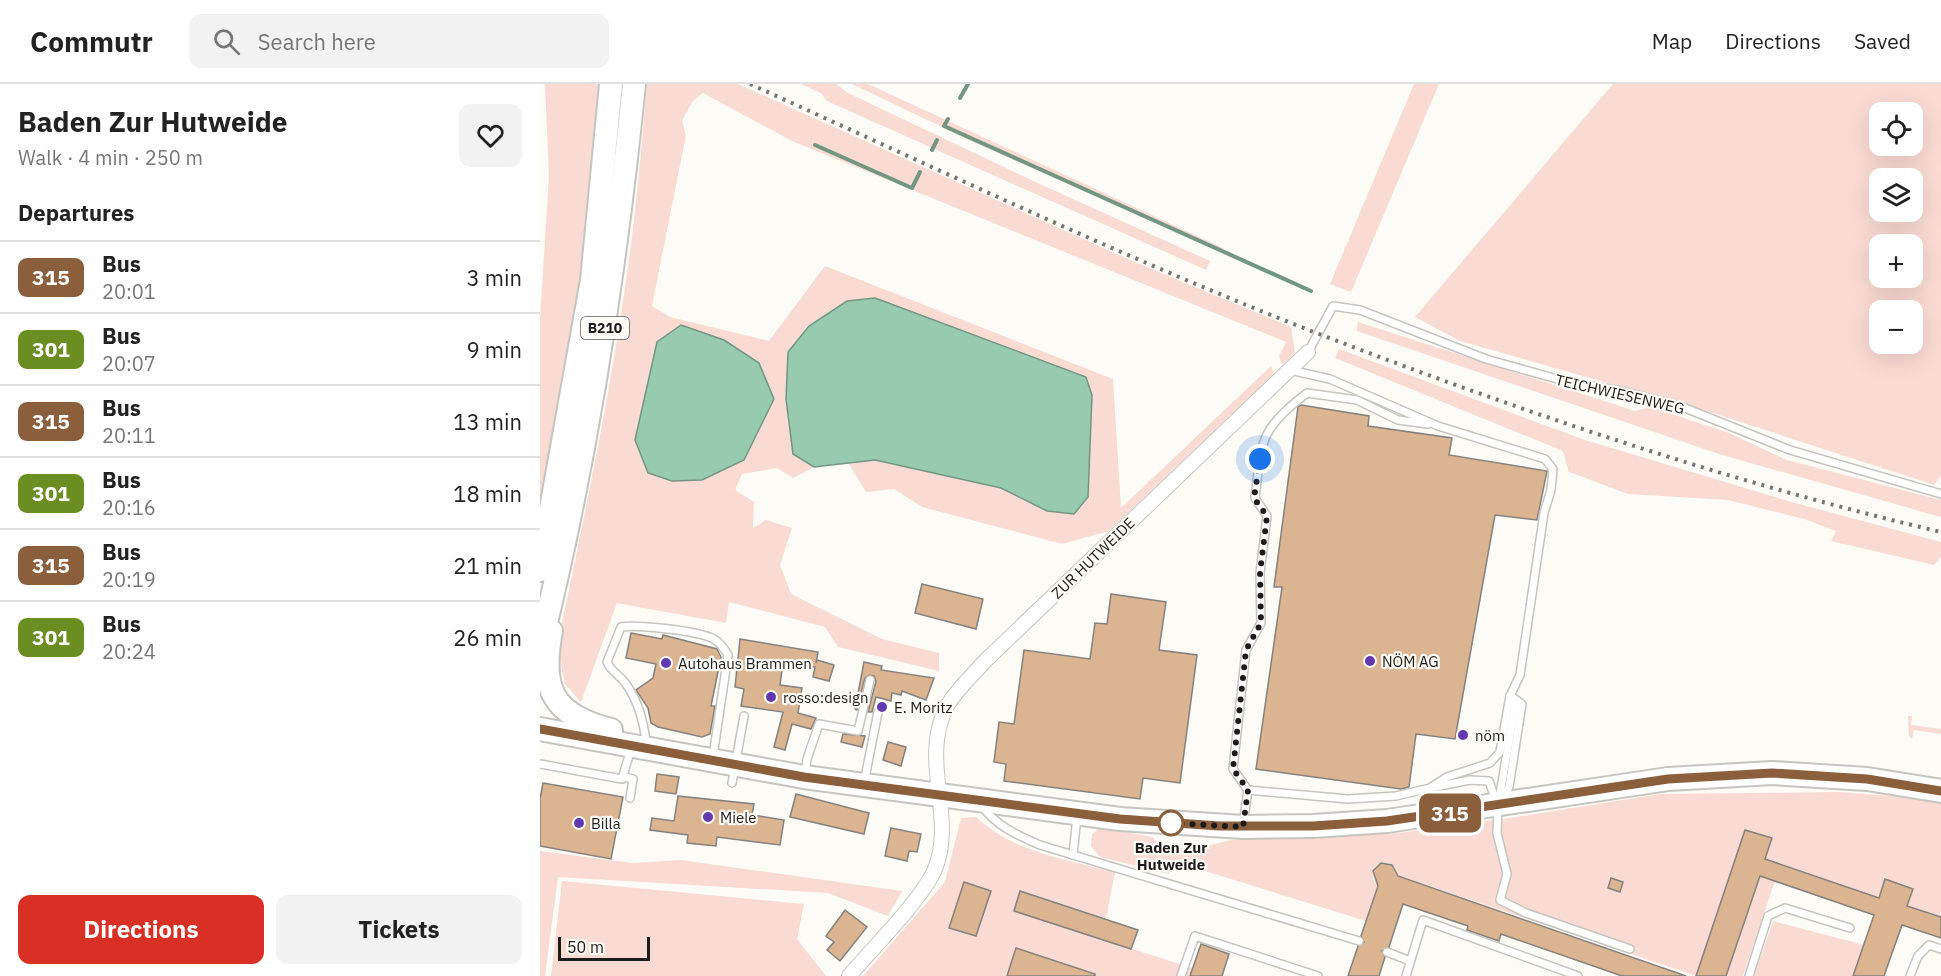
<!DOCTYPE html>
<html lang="en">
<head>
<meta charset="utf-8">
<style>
	body { margin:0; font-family:"IBM Plex Sans",sans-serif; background:#f2f2f2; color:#222; height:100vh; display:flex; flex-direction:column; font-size:22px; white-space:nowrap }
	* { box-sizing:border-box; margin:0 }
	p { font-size:20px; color:#767676 }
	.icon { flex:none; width:33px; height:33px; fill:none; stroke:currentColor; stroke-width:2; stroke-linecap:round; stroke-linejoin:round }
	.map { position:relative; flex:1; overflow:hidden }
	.panel { display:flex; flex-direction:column; background:#fff; width:540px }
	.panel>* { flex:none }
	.badge { padding:0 12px; border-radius:9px; font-size:21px; line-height:39px }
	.fabs { position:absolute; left:1329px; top:18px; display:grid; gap:12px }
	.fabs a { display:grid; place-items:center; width:54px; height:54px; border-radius:12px; background:#fff; box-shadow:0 6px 24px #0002; font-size:30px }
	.scale { position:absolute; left:18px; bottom:15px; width:92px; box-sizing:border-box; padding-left:6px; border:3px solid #1c1b1a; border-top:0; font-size:16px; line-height:21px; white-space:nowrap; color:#1c1b1a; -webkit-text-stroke:4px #fcfbf6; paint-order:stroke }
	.you { position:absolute; width:30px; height:30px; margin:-15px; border:4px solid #fff; border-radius:50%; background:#1a73e8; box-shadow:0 0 0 9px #1a73e833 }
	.map>.badge { position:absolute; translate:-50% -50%; box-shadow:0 0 0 3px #fff }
	h2 { padding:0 18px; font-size:22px; line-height:54px }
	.round { display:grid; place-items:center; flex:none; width:63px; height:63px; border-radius:12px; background:#f2f2f2 }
	.overview { display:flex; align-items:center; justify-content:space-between; height:102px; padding:0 18px }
	h1 { font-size:28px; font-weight:700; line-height:45px }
	.action { display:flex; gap:12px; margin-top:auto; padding:12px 18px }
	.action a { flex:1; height:69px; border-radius:12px; background:#d93025; color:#fff; font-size:24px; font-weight:700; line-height:69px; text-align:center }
	.action a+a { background:#f2f2f2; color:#222 }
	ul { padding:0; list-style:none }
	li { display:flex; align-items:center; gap:18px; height:72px; padding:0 18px; border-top:2px solid #e0e0e0 }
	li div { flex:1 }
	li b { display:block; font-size:22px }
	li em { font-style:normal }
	li .badge { min-width:66px; font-weight:700; text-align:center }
	header { display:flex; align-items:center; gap:36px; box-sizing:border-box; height:84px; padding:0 30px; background:#fff; border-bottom:2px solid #e0e0e0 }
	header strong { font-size:28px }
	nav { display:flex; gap:33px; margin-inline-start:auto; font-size:21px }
	.search { width:420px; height:54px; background:#f2f2f2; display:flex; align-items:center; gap:15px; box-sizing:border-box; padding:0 21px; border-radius:12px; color:#767676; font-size:22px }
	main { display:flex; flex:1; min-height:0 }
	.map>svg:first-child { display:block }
	.green { fill:#fadbd4; fill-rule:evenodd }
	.water { fill:#97caaf; stroke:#729682; stroke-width:1.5 }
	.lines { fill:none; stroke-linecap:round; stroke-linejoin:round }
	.stream { stroke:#729682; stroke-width:4 }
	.building { fill:#dbb491; stroke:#85817e; stroke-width:1.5 }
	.service-casing { stroke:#c5c4bf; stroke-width:10 }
	.minor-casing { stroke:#c5c4bf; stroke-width:16 }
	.primary-casing { stroke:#c5c4bf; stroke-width:26 }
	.service { stroke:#fff; stroke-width:7 }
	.minor { stroke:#fff; stroke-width:14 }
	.primary { stroke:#fff; stroke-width:22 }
	.rail { stroke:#767572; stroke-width:4; stroke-dasharray:3 6; stroke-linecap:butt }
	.line-casing { stroke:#fff; stroke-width:14 }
	.line { stroke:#8b5e3c; stroke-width:9 }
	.walk { stroke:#1c1b1a; stroke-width:6; stroke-dasharray:0 10.8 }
	.poi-dot { fill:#6339b1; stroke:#fcfbf6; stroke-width:2 }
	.stop-dot { fill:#fff; stroke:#8b5e3c; stroke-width:3 }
	.labels { text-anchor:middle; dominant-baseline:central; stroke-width:4.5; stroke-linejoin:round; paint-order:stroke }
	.shield { fill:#fcfbf6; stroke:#5f5e5c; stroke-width:1.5 }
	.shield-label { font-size:14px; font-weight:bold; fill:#1c1b1a }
	.street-label { font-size:15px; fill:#1c1b1a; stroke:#fcfbf6 }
	.poi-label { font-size:15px; fill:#1c1b1a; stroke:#fcfbf6; text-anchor:start }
	.stop-label { font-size:15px; font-weight:bold; fill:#1c1b1a; stroke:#fcfbf6 }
</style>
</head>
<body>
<header>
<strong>Commutr</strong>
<div class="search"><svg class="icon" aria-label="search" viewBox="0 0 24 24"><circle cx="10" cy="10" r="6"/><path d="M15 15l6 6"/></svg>Search here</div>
<nav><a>Map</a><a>Directions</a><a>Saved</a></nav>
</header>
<main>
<section class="panel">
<div class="overview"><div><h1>Baden Zur Hutweide</h1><p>Walk · 4 min · 250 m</p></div><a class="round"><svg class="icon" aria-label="heart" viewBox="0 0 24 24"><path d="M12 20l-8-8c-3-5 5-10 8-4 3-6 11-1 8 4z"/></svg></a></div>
<h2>Departures</h2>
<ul>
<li><span class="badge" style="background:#8b5e3c;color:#fff">315</span><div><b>Bus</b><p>20:01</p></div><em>3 min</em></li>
<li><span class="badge" style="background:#6b8e23;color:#fff">301</span><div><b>Bus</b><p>20:07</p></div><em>9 min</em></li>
<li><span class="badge" style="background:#8b5e3c;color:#fff">315</span><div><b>Bus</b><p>20:11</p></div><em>13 min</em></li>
<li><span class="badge" style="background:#6b8e23;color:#fff">301</span><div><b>Bus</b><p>20:16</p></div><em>18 min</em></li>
<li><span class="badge" style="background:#8b5e3c;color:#fff">315</span><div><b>Bus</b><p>20:19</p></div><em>21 min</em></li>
<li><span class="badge" style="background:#6b8e23;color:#fff">301</span><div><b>Bus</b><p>20:24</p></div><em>26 min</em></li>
</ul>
<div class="action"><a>Directions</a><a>Tickets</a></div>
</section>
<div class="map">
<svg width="1401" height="892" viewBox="0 0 1401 892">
	<rect width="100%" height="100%" fill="#fcfbf6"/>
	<g class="green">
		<polygon points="5,0 61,0 35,244 0,425 0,235 9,92"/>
		<path d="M107,0H198L590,176L751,243L755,269L742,281L739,272L746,258L252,57L163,9L152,18L142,37L146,51L112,222L130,233L229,257L285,182L573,295L581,424L731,282L734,289L569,447L522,460L382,423L354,405L326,408L309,380L334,376L461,404L507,427L552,311L253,369L274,383L253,394L237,384L202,390L195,406L214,418L213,444L226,436L252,444L240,481L251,510L342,555L399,569V587L298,563L285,543L189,518L186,539L77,519L41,618L25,600L20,577L15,572C46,425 78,277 95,127C100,85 103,42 107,0Z"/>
		<polygon points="261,0 296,0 308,9 491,96 670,177 666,186 287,17 281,9"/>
		<polygon points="312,0 328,0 683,164 681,168 429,56"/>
		<polygon points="874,0 899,0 811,208 790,200"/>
		<path d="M1073,0H1401V392L1394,401L1176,330L920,257L875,233ZM1340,28H1372V62H1340ZM1340,94H1372V128H1340ZM1340,160H1372V194H1340ZM1340,226H1372V260H1340Z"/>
		<polygon points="818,238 1095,327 1111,323 1189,349 1247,376 1401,416 1401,433 1182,371 817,247"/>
		<polygon points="799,265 1045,356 1248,417 1401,458 1401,473 1394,481 1291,457 1296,447 1264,435 1188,416 1088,410 1029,388 1023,367 795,274"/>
		<polygon points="1368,632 1372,632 1371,641 1401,645 1401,650 1374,646 1372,655 1369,652"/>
		<path d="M1299,708L1401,716V833L1367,822L1373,805L1346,795L1339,814L1225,775L1231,755L1206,746L1156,892L857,791C856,782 850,777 841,779L833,787V795L838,801L826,837L633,777L629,790L560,773L551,762L552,750L560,744L613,753L620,763L659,764L691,756L859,749L953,736L954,750L961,749L963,735L1120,710Z"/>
		<path d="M436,733C474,768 526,776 575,788L566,835L480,807L474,827L652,884L650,892H323L405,798L421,734Z"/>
		<polygon points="0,767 93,779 141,776 362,807 348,832 288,809 18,793 5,892 0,892"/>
		<polygon points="1220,792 1235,797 1203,892 1186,892"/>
		<polygon points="22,797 264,820 257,855 286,892 11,892"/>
		<polygon points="1233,837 1324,861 1313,892 1214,892"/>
	</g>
	<g class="water">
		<polygon points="335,214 546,293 552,311 548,413 534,430 507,427 461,404 335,376 274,383 253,370 246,315 248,268 269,242 307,217"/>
		<polygon points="141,241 184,256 219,279 234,315 204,376 162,396 132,397 108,389 95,356 117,258"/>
	</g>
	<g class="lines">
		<g class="stream">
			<polyline points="420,14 428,0"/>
			<polyline points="408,35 404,42 771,207"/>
			<polyline points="275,61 372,104 380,88"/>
			<polyline points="392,66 397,56"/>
		</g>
	</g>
	<g class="building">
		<polygon points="761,321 829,332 828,342 912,354 909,371 1007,387 997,436 955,431 915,655 876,650 869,703 861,705 716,685 742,503 734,503 758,323"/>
		<polygon points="382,500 443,515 436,545 375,529"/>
		<polygon points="571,510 626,518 619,566 657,571 640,699 603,694 600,715 464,697 466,680 454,678 459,638 474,640 484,566 550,575 555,539 567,540"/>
		<polygon points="91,549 122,555 123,551 177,565 181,573 171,622 175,622 170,650 162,653 118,643 111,639 108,624 96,606 113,594 116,580 86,574"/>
		<polygon points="200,555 278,568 276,579 277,576 294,581 289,597 273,593 275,583 243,578 240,601 262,604 258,629 276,634 271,645 252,640 245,666 234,663 243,628 201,622 204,605 195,603"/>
		<polygon points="324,578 342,582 341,586 394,594 386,616 362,607 361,611 352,609 351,617 336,613 332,628 328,628 336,597 334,592 329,591 325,594 317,626 315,625"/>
		<polygon points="303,650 325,652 322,663 301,658"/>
		<polygon points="348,658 366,663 361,682 343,676"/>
		<polygon points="117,690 139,693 136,710 115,707"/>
		<polygon points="3,699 83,713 71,775 0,762 0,715"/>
		<polygon points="256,710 329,729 324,750 250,733"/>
		<polygon points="138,712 214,720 212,731 244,736 240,761 177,753 176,762 147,759 148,751 110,746 112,734 134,737"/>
		<polygon points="351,744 381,750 377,768 369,767 367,777 345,772"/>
		<polygon points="1205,746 1232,754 1225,775 1339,814 1345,795 1373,805 1367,822 1401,833 1401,854 1362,841 1344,892 1313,892 1334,831 1220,792 1186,892 1156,892"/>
		<polygon points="841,779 852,781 858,792 1146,892 1082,892 961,850 959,857 927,846 928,842 863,820 849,863 842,867 845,873 839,892 808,892 818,862 824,858 821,852 838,802 833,787"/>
		<polygon points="1071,794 1083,798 1080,808 1068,804"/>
		<polygon points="424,798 451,807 436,852 409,844"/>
		<polygon points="480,807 598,846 591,865 474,827"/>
		<polygon points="305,826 327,843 300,877 287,866 294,858 286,852"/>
		<polygon points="661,860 689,870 682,892 650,892"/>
		<polygon points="476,864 555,890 555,892 467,892"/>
	</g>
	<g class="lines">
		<g class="service-casing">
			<g id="service">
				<polyline points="768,268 793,222 820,226 946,275 1024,297 1082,307 1140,322 1250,366 1401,410"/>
				<polyline points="970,612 975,622 958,722 957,749 967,790 960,816 986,829 1090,865"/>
				<path d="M106,659C104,639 98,617 86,600C80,591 71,588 67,578L81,543C98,540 156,547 172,554C180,558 184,564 188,571L173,672"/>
				<polyline points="0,680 82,695 91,665"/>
				<polyline points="265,691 267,675 279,640 318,647 330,596"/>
				<polyline points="85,693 93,695 90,714"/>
				<polyline points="192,699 204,632"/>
				<polyline points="324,699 338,628"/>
				<polyline points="895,703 930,696 949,697 956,717"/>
				<path d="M708,706L693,685L706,566L721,539L720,489L727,432L715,414C722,358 718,346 767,309L817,316L858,336L888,340"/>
				<polyline points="963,715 969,703 982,620 971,612"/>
				<path d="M441,721C456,742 477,751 500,761L819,857"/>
				<polyline points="703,741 708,706 808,715 856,712 890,704 907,693 950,679 960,668 970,612 980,591 1004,429 1011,406 1013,385 1005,375 898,342 790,295 750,286"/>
				<polyline points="533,771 537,732"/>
				<polyline points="847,868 870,877"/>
				<polyline points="641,892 655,852 778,892"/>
				<polyline points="866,892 883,836 1038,892"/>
				<polyline points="1209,892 1228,832 1245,824 1310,844"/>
				<polyline points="1370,892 1378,872 1389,861 1401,865"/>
			</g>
		</g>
		<g class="minor-casing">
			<path id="minor" d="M309,892C331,866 383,814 395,785C416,733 380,677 406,624C414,608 432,592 444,578L768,268"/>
		</g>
		<g class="primary-casing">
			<g id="primary">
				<polyline points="0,486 52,196 71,0"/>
				<path d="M11,547C0,605 12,631 71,646"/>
				<path d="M0,563C46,378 75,190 94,0"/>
				<polyline points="0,645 264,693 580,735 703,743 773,742 847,737 1128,695 1232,689 1327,695 1401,707"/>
			</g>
		</g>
		<use href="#service" class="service"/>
		<use href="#minor" class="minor"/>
		<use href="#primary" class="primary"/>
		<path class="rail" d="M210,0C398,85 586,175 779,250C982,328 1189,398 1401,448"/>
	</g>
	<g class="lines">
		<g class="line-casing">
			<polyline id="line" points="0,645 264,693 580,735 679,742 773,742 847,737 1128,695 1232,689 1327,695 1401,707"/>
		</g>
		<use href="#line" class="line"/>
		<polyline class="walk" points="631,739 703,743 708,706 693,685 706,566 721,539 720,489 727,432 714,414 720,375"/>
	</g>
	<g class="poi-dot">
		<circle cx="830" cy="577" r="6"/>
		<circle cx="126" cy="579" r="6"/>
		<circle cx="231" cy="613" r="6"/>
		<circle cx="342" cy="623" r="6"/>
		<circle cx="923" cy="651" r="6"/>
		<circle cx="168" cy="733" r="6"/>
		<circle cx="39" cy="739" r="6"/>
	</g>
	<circle class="stop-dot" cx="631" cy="739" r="12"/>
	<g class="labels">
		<rect class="shield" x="41" y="233" width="48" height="22" rx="4.5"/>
		<g class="shield-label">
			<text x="65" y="244">B210</text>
		</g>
		<g class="street-label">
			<text transform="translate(1080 310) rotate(13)">TEICHWIESENWEG</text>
			<text transform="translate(553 474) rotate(-44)">ZUR HUTWEIDE</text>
		</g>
		<g class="poi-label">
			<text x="842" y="577">NÖM AG</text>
			<text x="138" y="579">Autohaus Brammen</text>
			<text x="243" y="613">rosso:design</text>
			<text x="354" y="623">E. Moritz</text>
			<text x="935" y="651">nöm</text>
			<text x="180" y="733">Miele</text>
			<text x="51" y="739">Billa</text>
		</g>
		<g class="stop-label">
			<text x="631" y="763">Baden Zur<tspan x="631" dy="17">Hutweide</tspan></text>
		</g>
	</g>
</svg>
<div class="fabs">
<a><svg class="icon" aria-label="locate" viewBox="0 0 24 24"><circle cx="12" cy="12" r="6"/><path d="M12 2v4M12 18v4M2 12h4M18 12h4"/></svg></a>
<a><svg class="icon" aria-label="layers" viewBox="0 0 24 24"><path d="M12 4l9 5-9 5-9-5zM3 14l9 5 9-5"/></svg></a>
<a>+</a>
<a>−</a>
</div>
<div class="scale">50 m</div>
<div class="you" style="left:720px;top:375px"></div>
<b class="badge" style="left:910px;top:729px;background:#8b5e3c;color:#fff">315</b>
</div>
</main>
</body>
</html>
